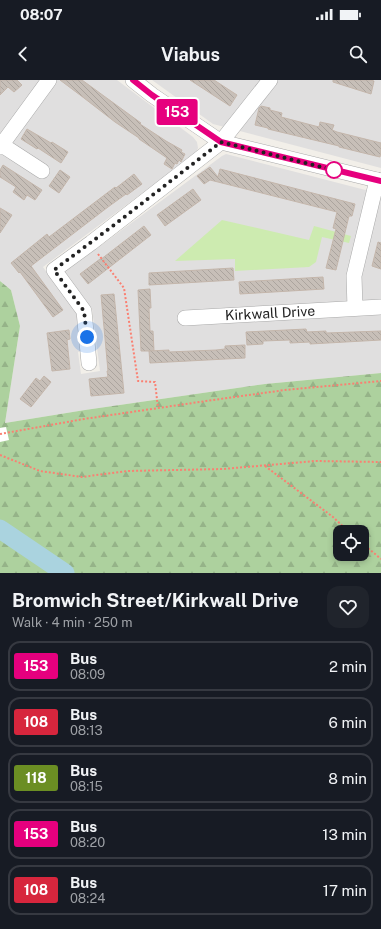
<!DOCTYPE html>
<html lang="en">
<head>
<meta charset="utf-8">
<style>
	body { margin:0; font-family:"Public Sans",sans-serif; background:#20242c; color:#f1f3f6; height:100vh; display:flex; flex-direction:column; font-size:15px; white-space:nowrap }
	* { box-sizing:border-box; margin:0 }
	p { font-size:13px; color:#9ea1a6 }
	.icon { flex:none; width:22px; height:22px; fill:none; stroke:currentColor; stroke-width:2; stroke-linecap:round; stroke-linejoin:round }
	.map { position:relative; height:493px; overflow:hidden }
	.sheet { display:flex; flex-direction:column; background:#171b24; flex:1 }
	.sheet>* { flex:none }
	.badge { padding:0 8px; border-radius:3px; font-size:14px; line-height:26px }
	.fabs { position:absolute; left:333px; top:445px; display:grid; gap:8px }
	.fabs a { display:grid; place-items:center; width:36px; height:36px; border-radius:8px; background:#171b24; box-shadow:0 2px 6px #0003; font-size:20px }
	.you { position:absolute; width:20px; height:20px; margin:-10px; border:3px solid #fff; border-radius:50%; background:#1a73e8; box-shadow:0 0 0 6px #1a73e833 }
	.map>.badge { position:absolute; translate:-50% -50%; box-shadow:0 0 0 2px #fff }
	.round { display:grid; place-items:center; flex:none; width:42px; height:42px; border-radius:12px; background:#20242c }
	.headline { display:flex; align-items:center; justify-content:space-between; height:68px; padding:0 12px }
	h1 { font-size:19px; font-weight:700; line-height:30px }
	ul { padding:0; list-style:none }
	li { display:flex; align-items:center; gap:12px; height:50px; margin:0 8px 6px; padding:0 4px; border:2px solid #363941; border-radius:12px }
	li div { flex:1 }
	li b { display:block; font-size:15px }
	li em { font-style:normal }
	li .badge { min-width:44px; font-weight:700; text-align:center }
	.status { display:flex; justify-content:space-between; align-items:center; height:28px; padding:0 20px; background:#171b24; direction:ltr }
	.status svg { height:11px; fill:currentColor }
	header { display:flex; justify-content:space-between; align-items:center; height:52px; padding:0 12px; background:#171b24; font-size:18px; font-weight:700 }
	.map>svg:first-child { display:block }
	.residential { fill:#e0dfdf }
	.grass { fill:#cdebb0 }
	.forest { fill:url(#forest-firs); fill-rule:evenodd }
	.pier { fill:#fff }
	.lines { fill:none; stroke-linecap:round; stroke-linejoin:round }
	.river { stroke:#aad3df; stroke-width:19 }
	.building { fill:url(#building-back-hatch); stroke:#c4b6ab }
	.minor-casing { stroke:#a9a9a9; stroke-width:16 }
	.path { stroke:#fa8072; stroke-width:2; stroke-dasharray:2 2; stroke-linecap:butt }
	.minor { stroke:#fff; stroke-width:15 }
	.line-casing { stroke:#fff; stroke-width:9 }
	.line { stroke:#e6007e; stroke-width:6 }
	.walk { stroke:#222; stroke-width:4; stroke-dasharray:0 7.2 }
	.stop-dot { fill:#fff; stroke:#e6007e; stroke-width:2 }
	.labels { text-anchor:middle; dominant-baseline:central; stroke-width:3; stroke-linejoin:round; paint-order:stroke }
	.street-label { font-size:14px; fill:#222; stroke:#fff }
</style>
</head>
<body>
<div class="status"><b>08:07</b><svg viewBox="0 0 49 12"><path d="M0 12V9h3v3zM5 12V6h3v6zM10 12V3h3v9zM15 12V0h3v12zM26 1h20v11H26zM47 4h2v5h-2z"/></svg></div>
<header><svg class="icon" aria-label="back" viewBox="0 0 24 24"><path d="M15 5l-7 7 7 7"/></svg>Viabus<svg class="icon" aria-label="search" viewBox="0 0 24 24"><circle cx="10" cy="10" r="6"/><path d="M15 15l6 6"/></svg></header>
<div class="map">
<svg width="381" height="493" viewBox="0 0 381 493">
	<defs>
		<pattern id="forest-firs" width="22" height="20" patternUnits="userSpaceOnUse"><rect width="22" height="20" fill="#add19e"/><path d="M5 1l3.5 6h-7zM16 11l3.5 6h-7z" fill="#95b388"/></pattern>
		<pattern id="building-back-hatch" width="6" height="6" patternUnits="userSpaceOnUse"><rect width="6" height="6" fill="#c7bfb8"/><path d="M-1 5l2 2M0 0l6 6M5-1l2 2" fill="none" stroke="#aba49e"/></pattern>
	</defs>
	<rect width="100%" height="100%" fill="#f2efe9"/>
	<g class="residential">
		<polygon points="0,0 117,0 193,57 197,62 198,68 196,73 43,187 77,234 82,271 78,272 81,294 100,291 92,229 65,192 222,76 226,74 381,114 381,293 265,304 85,330 5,343 20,246 11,210 0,201"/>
		<polygon points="152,0 381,0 381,88 213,44"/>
	</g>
	<polygon class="grass" points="222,140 309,160 314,146 351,156 349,163 322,157 316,182 309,187 235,191 235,179 175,181"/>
	<path class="forest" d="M0,201L11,210L20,246L5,343L85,330L265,304L381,293V493H0ZM340,452H362V474H340Z"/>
	<polygon class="pier" points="6,347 9,360 0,362 0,348"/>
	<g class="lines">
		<polyline class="river" points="0,449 65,493"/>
	</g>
	<g class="building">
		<polygon points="0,0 17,0 22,5 14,12 8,7 0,15"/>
		<polygon points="60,0 82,0 141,43 140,44 166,61 182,70 181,72 185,74 181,82 179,80 177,84 175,83 172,89 164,84 167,78 139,59 139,58 115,42 84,18"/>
		<polygon points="190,0 214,0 237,15 230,26"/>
		<polygon points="333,0 370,0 374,1 371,14 333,2"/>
		<polygon points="261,26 270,28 270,30 282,33 281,37 319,47 320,42 334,45 332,50 337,52 381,63 381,72 380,77 339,67 339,66 268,49 268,48 255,45 259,28"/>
		<polygon points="27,49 51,63 52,62 68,72 61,83 38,68 37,69 21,59"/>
		<polygon points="3,85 42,110 35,120 27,115 24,120 13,112 16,107 0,97 0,90"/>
		<polygon points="210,87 218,97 220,89 355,124 352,136 349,136 336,190 326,188 336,149 333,148 337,132 210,100 204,104 197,96"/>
		<polygon points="60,90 70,97 59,113 49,106"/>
		<polygon points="134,94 142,104 127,115 126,114 108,127 31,186 63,230 53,237 20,192 19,193 11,183 47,154 49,157 115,107 116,108"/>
		<polygon points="193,109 201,120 165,146 157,135"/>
		<polygon points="0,128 12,135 0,153"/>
		<polygon points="144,146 151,155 88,204 80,194 100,179 100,180"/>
		<polygon points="378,162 381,163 381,189 372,186"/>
		<polygon points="233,188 234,200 149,205 149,193"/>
		<polygon points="323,197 324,209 240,214 239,202"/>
		<polygon points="150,209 151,228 149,228 150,251 153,251 154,271 141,271 138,210"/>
		<polygon points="114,214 124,313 91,316 89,299 108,297 107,291 108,291 101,215"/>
		<polygon points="306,249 307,252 326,251 326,253 381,251 381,260 310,264 310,262 290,263 290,260 263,261 263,264 247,265 246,252"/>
		<polygon points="69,250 70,259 67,260 70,289 52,291 47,253"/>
		<polygon points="245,265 245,278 150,283 149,271 169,270 169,272 216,270 225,269 225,266"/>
		<polygon points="44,296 51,302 31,327 20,319 36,298 40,301"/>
	</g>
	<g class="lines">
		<g class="minor-casing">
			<g id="minor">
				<polyline points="133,0 152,15 221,62 381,101"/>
				<polyline points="2,65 42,91"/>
				<polyline points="0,67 49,0"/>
				<polyline points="355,228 354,196 377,100"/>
				<polyline points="185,238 381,227"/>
				<polyline points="89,283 84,231 54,190 91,163 221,62 270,0"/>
			</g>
		</g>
		<g class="path">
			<polyline points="98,174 124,208 138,301 155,302 158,328"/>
			<polyline points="0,354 84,339 206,321 285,310 381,301"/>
			<polyline points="0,375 40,391 82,397 127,391 223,389 315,381 381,382"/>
			<polyline points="265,386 333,437 349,452"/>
			<polyline points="362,463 381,479"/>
		</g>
		<use href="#minor" class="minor"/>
	</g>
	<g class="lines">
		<g class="line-casing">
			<polyline id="line" points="133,0 152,15 221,62 381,101"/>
		</g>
		<use href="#line" class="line"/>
		<polyline class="walk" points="87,257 84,231 54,190 114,145 221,62 334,90"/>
	</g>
	<circle class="stop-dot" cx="334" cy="90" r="8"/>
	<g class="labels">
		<g class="street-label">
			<text transform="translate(270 233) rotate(-3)">Kirkwall Drive</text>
		</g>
	</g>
</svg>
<div class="fabs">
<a><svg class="icon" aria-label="locate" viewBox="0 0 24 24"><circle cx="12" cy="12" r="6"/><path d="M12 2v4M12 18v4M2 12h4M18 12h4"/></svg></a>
</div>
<div class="you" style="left:87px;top:257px"></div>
<b class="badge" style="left:177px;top:32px;background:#e6007e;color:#fff">153</b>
</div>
<section class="sheet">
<div class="headline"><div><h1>Bromwich Street/Kirkwall Drive</h1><p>Walk · 4 min · 250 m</p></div><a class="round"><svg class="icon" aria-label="heart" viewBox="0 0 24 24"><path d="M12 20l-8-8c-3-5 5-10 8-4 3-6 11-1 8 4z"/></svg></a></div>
<ul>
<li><span class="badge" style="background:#e6007e;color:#fff">153</span><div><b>Bus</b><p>08:09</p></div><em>2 min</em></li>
<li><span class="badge" style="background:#d7263d;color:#fff">108</span><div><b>Bus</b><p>08:13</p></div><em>6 min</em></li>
<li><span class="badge" style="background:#6b8e23;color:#fff">118</span><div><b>Bus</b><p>08:15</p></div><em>8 min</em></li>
<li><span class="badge" style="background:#e6007e;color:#fff">153</span><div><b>Bus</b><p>08:20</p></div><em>13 min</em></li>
<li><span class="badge" style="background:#d7263d;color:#fff">108</span><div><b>Bus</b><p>08:24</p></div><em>17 min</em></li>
</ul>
</section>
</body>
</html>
